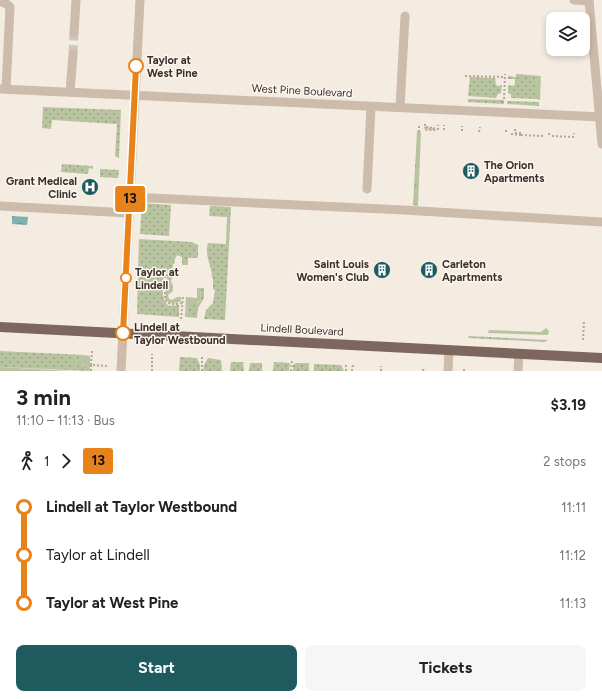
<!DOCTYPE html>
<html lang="en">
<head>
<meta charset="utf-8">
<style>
	body { margin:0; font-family:Figtree,sans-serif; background:#f6f6f6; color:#222; height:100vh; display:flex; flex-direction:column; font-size:15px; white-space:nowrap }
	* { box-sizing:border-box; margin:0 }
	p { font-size:13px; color:#767676 }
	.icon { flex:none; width:22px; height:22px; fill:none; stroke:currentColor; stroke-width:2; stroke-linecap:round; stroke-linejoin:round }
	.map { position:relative; height:371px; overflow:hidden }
	.drawer { display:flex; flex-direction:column; background:#fff; flex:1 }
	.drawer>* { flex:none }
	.badge { padding:0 8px; border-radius:3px; font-size:14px; line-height:26px }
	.tools { position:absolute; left:546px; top:12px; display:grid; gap:8px }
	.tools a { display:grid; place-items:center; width:44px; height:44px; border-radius:8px; background:#fff; box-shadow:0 2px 6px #0003; font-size:20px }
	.map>.badge { position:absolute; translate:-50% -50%; box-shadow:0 0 0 2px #fff }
	.legs { display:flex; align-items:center; gap:6px; height:44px; padding:0 16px; font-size:13px }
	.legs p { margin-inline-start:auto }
	.headline { display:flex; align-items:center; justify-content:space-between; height:68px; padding:0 16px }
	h1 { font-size:22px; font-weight:700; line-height:30px }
	.button { display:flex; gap:8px; margin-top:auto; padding:8px 16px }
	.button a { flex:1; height:46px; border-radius:8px; background:#1f5a5e; color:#fff; font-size:16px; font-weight:700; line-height:46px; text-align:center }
	.button a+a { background:#f6f6f6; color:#222 }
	ul { padding:0 16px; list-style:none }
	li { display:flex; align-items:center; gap:14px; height:48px; font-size:15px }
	li i { display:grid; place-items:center; width:6px; height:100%; margin:0 5px; background:currentColor }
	li i::after { content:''; width:10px; height:10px; margin:-5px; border:3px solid; border-radius:50%; background:#fff }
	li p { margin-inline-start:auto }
	li:first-child i { background:linear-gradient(#0000 50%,currentColor 0) }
	li:last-child i { background:linear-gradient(currentColor 50%,#0000 0) }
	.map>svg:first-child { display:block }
	.grass { fill:url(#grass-dots) }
	.park { fill:url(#park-tufts) }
	.garden { fill:#b8c4a0 }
	.water { fill:url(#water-waves) }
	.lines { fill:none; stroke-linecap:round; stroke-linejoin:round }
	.minor-tunnel { stroke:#cfc6bd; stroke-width:9; stroke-dasharray:9 4.5; stroke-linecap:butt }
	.path { stroke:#b9a596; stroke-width:2; stroke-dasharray:2 2; stroke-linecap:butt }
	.minor { stroke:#cdbbac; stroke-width:9 }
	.major { stroke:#7d675c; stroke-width:10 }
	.line-1-casing { stroke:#fff; stroke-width:9 }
	.line-1 { stroke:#e8831c; stroke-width:6 }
	.stop-1-dot { fill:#fff; stroke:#e8831c; stroke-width:2 }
	.labels { text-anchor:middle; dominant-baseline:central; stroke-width:3; stroke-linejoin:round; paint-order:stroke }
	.stop-label { font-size:11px; font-weight:bold; fill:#3b302b; stroke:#fbf5ee; text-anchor:start }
	.street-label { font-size:11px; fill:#3b302b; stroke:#fbf5ee }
	.poi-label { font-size:11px; font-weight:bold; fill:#3b302b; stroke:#fbf5ee; text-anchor:start }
</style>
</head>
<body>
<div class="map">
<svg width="602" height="371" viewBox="0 0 602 371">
	<defs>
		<pattern id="grass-dots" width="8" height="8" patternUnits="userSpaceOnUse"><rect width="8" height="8" fill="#b8c4a0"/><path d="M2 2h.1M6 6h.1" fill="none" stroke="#97a083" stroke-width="1.8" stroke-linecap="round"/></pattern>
		<pattern id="park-tufts" width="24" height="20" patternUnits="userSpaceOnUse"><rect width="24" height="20" fill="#b8c4a0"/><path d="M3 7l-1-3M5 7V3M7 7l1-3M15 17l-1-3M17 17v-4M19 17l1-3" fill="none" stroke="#97a083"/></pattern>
		<pattern id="water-waves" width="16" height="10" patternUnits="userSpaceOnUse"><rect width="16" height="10" fill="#7fb0b2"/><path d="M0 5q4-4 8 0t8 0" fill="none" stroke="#699091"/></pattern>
	</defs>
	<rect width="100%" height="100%" fill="#f4ebe1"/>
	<g class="grass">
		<polygon points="516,74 541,76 536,84 536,99 511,98 511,94 508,93 508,85 513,86 515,84 515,79 508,79 508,76 516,77"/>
		<polygon points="470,77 495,78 496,85 499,86 502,85 501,93 498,94 496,98 468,96"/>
		<polygon points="468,99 504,100 504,104 468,102"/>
		<polygon points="507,101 539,102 539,106 507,104"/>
		<polygon points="43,107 121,110 119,158 115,156 117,124 52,120 51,129 42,128"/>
		<polygon points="62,164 93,166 93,169 89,168 88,174 61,172"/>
		<polygon points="100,169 119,170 118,178 100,177"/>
		<polygon points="142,203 171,205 169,236 140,234"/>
		<path d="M210,206L231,207L225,320L204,319L206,310L213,303L215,290L213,289V278H212C212,265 204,256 208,243L226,244L227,217L209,216Z"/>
		<path d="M139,239L192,242L198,245V258H188V265H182V257L177,255L175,259L174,264H173L172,273H164C164,284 159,298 169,306L179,305V317L137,314Z"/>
		<polygon points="201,288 204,288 204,298 198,308 197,318 187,317 188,302 198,303 200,300"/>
		<polygon points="468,336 548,340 545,342 469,338"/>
		<polygon points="0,351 84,355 81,358 75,361 90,368 89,371 0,367"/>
		<polygon points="180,357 197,358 200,365 200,371 179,371"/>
		<polygon points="208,358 221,360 222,371 203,371 204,365"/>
		<polygon points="231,362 243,362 244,371 230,371"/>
		<polygon points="274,362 290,363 289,371 273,371"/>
		<polygon points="250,363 262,363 262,371 249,371"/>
		<polygon points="296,363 309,363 309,371 293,371 293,365"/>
		<polygon points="314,364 341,365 344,371 314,371"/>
	</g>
	<polygon class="park" points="417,131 421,132 418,206 413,205"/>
	<g class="garden">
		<polygon points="541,76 540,100 536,99 536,84"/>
		<path d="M167,276H173L171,281L173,286V291L168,295L169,299L172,300L177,297H181V301C176,304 169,305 165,299Z"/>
		<polygon points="197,288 201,288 200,300 196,304 188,302 187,317 185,317 186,297 197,298"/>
		<polygon points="546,328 549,331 548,335 488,333 489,330 541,332"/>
		<polygon points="84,355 90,356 90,368 82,364 77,366 73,363 73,362 81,358"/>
		<polygon points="0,367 70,371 0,371"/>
	</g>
	<polygon class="water" points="12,216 28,217 27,225 12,224"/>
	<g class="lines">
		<polyline class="minor-tunnel" points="73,54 74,33"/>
		<g class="path">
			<polyline points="465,76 505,77"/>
			<polyline points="504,99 505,74"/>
			<polyline points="425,124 425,127 434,128 433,129 425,128 425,130 436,130"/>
			<polyline points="515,129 515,133 522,133 522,135 545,136"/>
			<polyline points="438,130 438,125"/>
			<polyline points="444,130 444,125"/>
			<polyline points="462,131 462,126"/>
			<polyline points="419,132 419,124"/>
			<polyline points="479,132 480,127"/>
			<polyline points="506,132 506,129"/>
			<polyline points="511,134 522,135"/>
			<polyline points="549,135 549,131"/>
			<polyline points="552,136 573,137 574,133"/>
			<path d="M172,275H165V299C168,306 176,304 183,303"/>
			<polyline points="181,319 183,297"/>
			<polyline points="583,340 584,321"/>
			<polyline points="92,351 91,365 109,366"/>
			<polyline points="91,371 91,365"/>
			<polyline points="152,371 152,354"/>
			<polyline points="202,371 202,356"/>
			<polyline points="291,371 292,361"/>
			<polyline points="346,371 346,364"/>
			<polyline points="352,371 353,364"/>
			<polyline points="381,371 381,366"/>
			<polyline points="423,371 424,367"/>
			<polyline points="464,371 464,369"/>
		</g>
		<g class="minor">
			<polyline points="574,0 589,1"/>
			<polyline points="589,0 602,144"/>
			<polyline points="0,2 4,2 10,7 6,89"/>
			<polyline points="74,33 76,0"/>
			<polyline points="0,89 602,117"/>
			<polyline points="70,92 73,54"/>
			<polyline points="400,107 405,16"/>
			<polyline points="367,189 371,107"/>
			<polyline points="130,197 404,210 602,222"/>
			<polyline points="0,206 129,213"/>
			<polyline points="121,371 140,0"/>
			<polyline points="448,371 449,350"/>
			<polyline points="518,371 519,354"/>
		</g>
		<polyline class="major" points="0,327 602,358"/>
	</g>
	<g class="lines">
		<g class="line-1-casing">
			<polyline id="line-1" points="123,333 136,66"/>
		</g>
		<use href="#line-1" class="line-1"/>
	</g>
	<defs>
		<g id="building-disc" transform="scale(0.9)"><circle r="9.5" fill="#1f5a5e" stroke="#fbf5ee"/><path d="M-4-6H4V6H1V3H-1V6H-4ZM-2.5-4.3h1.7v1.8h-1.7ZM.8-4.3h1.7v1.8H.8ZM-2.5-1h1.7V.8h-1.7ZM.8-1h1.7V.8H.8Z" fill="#fff"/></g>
		<g id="hospital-disc" transform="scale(0.9)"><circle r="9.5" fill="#1f5a5e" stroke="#fbf5ee"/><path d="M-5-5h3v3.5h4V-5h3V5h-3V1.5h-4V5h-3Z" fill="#fff"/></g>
	</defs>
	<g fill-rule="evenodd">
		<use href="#building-disc" x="471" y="171"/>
		<use href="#hospital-disc" x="90" y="187"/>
		<use href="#building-disc" x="382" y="270"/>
		<use href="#building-disc" x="429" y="270"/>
	</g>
	<g class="stop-1-dot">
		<circle cx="136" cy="66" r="7"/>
		<circle cx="126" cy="278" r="5"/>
		<circle cx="123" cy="333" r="7"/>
	</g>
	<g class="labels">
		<g class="stop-label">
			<text x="147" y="60">Taylor at<tspan x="147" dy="13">West Pine</tspan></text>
			<text x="135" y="272">Taylor at<tspan x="135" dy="13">Lindell</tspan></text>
			<text x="134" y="327">Lindell at<tspan x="134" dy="13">Taylor Westbound</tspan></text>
		</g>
		<g class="street-label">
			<text transform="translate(302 91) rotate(3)">West Pine Boulevard</text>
			<text transform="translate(302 330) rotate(3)">Lindell Boulevard</text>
		</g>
		<g class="poi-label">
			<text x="484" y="165">The Orion<tspan x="484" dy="13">Apartments</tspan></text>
			<text x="77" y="181" text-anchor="end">Grant Medical<tspan x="77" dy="13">Clinic</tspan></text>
			<text x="369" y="264" text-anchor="end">Saint Louis<tspan x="369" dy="13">Women's Club</tspan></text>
			<text x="442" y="264">Carleton<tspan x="442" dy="13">Apartments</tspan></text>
		</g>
	</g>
</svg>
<div class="tools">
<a><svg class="icon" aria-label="layers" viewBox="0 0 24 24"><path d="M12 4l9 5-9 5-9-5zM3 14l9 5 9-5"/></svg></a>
</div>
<b class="badge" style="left:130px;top:199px;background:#e8831c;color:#111">13</b>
</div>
<section class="drawer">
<div class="headline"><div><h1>3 min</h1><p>11:10 – 11:13 · Bus</p></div><b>$3.19</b></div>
<div class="legs"><svg class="icon" aria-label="walk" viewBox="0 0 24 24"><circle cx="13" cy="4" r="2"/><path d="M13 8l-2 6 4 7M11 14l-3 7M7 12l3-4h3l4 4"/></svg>1<svg class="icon" aria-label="forward" viewBox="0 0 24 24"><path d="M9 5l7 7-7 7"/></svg><b class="badge" style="background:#e8831c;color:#111">13</b><p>2 stops</p></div>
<ul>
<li><i style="color:#e8831c"></i><b>Lindell at Taylor Westbound</b><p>11:11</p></li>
<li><i style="color:#e8831c"></i><span>Taylor at Lindell</span><p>11:12</p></li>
<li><i style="color:#e8831c"></i><b>Taylor at West Pine</b><p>11:13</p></li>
</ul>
<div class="button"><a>Start</a><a>Tickets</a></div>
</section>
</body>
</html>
